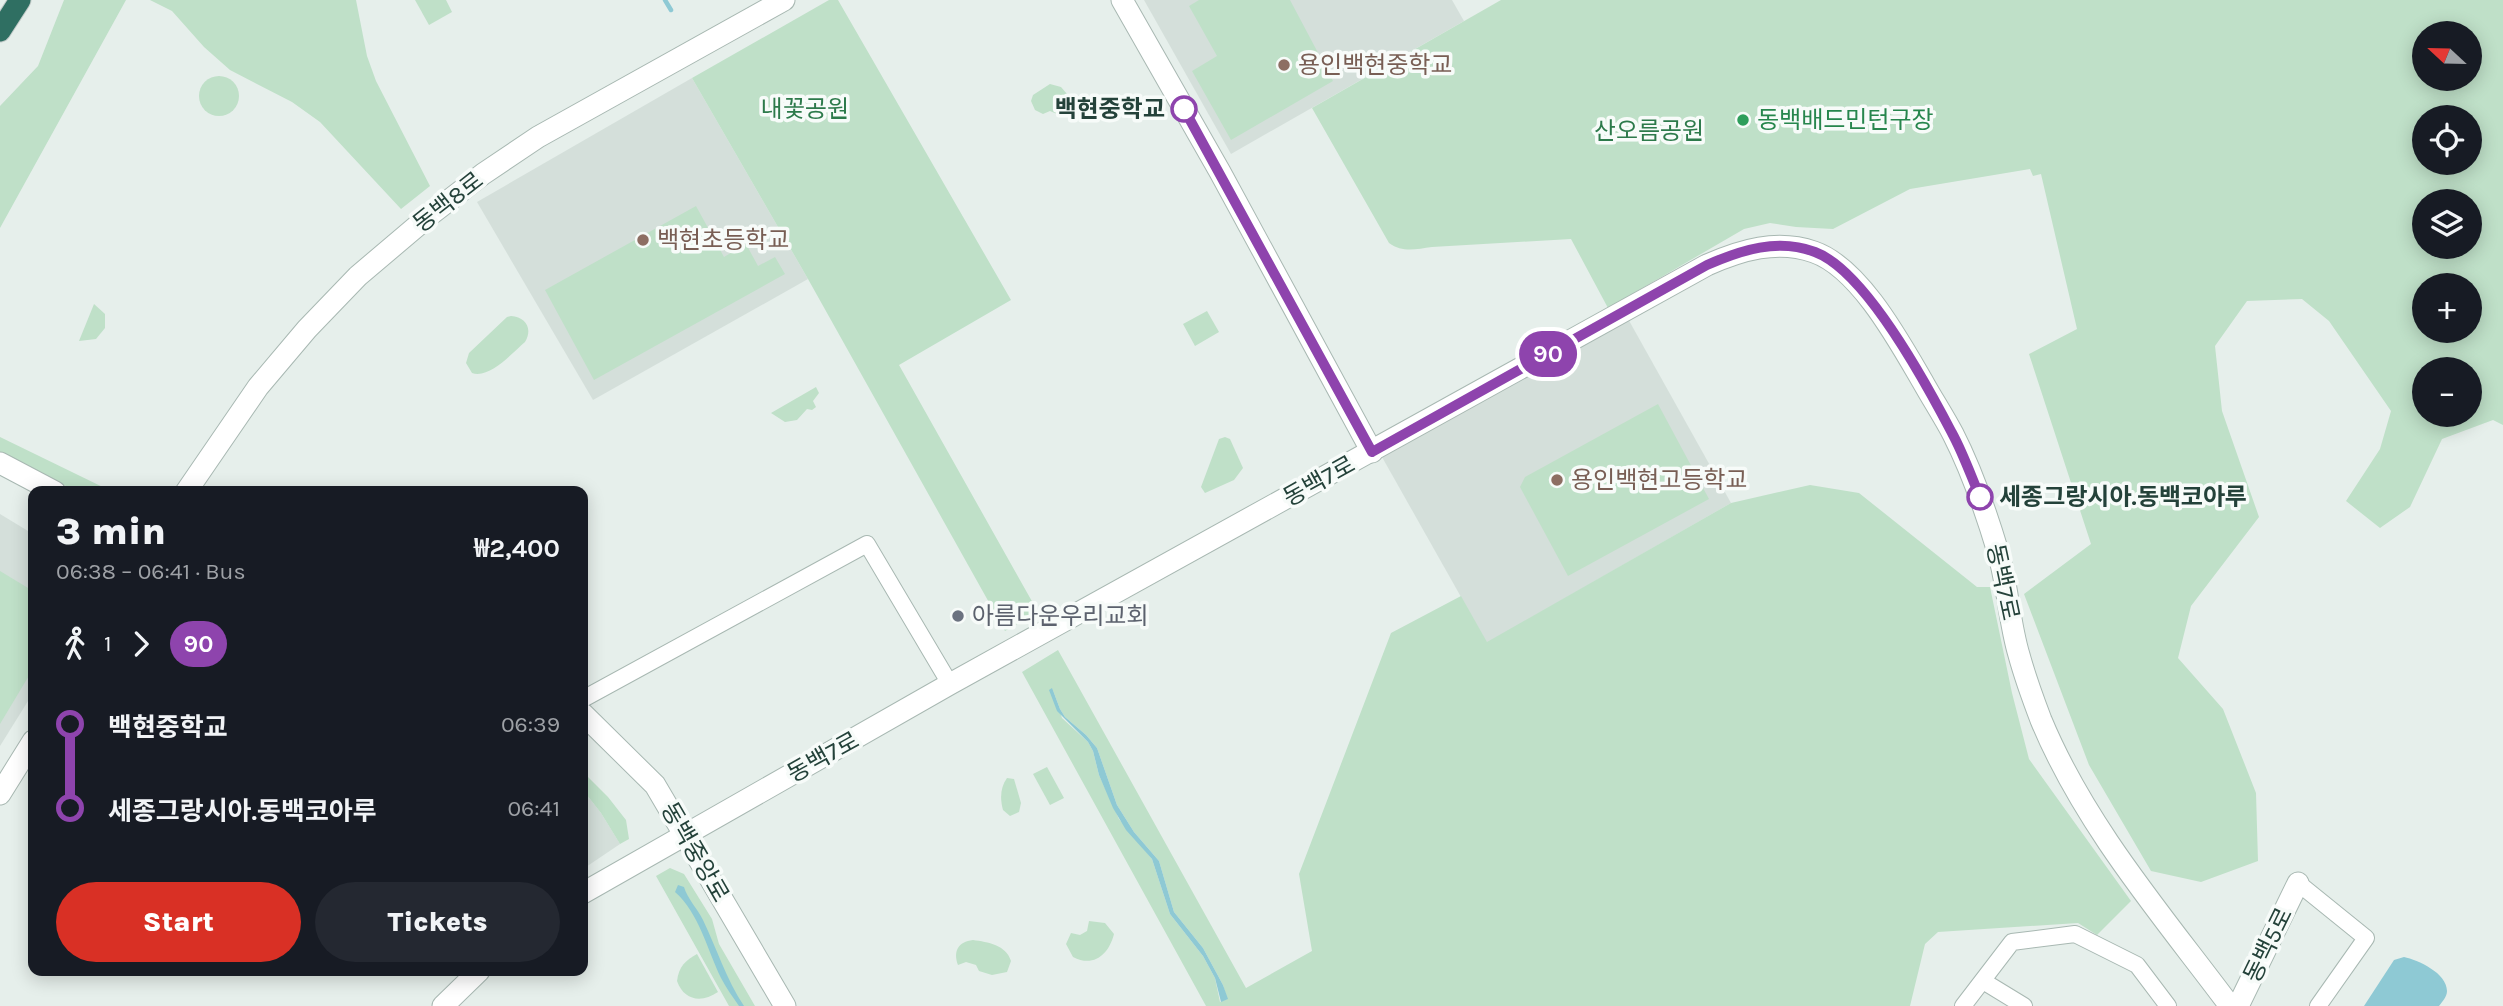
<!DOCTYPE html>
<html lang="en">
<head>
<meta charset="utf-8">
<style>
	body { margin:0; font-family:Karla,"Noto Sans KR",sans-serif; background:#242831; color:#f1f3f6; height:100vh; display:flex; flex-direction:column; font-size:26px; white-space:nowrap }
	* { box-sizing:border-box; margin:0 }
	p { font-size:23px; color:#9ea1a6 }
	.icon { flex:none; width:38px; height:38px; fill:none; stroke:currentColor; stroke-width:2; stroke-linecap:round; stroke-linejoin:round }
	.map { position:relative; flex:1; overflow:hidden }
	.sheet { position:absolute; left:28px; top:486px; width:560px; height:490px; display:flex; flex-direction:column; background:#171b24; border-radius:14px; box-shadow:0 4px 18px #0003 }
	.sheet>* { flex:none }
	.badge { padding:0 14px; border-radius:23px; font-size:24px; line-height:46px }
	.needle { width:46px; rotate:292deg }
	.controls { position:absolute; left:2412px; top:21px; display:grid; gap:14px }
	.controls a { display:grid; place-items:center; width:70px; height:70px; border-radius:50%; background:#171b24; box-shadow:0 4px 18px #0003; font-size:35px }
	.map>.badge { position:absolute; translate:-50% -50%; box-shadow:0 0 0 4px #fff }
	.legs { display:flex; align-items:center; gap:10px; height:77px; padding:0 28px; font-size:23px }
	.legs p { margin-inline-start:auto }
	.head { display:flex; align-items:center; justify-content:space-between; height:119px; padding:0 28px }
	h1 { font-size:38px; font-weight:800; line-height:52px }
	.button { display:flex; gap:14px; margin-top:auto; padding:14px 28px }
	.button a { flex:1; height:80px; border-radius:42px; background:#d93025; color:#fff; font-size:28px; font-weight:800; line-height:80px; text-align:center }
	.button a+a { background:#242831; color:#f1f3f6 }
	ul { padding:0 28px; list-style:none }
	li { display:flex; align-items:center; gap:24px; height:84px; font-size:26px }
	li i { display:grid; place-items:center; width:10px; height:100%; margin:0 9px; background:currentColor }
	li i::after { content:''; width:18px; height:18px; margin:-9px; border:5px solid; border-radius:50%; background:#171b24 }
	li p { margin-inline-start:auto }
	li:first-child i { background:linear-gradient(#0000 50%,currentColor 0) }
	li:last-child i { background:linear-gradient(currentColor 50%,#0000 0) }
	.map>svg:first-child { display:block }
	.built { fill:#d4dfda }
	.green { fill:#bfe0c8; fill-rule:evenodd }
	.water { fill:#8ec9d4 }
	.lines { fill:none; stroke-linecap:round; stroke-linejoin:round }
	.stream { stroke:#8ec9d4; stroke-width:4.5 }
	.minor-casing { stroke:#a8b8b2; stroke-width:18 }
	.tertiary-casing { stroke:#a8b8b2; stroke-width:23 }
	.motorway-casing { stroke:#c2cac8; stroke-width:23 }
	.minor { stroke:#fff; stroke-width:16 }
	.tertiary { stroke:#fff; stroke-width:21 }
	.motorway { stroke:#2f6f62; stroke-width:21 }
	.line-1-casing { stroke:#fff; stroke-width:16 }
	.line-1 { stroke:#8e44ad; stroke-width:10 }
	.education-dot { fill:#8d6e63; stroke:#f7fbf9; stroke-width:2.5 }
	.stop-1-dot { fill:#fff; stroke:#8e44ad; stroke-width:3.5 }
	.leisure-dot { fill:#2e9e5b; stroke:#f7fbf9; stroke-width:2.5 }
	.worship-dot { fill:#6b7280; stroke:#f7fbf9; stroke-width:2.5 }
	.labels { text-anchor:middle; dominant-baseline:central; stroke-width:7; stroke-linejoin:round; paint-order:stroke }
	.education-label { font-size:24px; fill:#785e54; stroke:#f7fbf9; text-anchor:start }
	.park-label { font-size:24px; fill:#2d7a4b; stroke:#f7fbf9 }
	.stop-label { font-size:24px; font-weight:bold; fill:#24423a; stroke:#f7fbf9; text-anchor:end }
	.leisure-label { font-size:24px; fill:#27864d; stroke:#f7fbf9; text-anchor:start }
	.street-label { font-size:24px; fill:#24423a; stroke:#f7fbf9 }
	.worship-label { font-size:24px; fill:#5b616d; stroke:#f7fbf9; text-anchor:start }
</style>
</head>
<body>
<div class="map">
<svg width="2503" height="1006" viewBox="0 0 2503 1006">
	<rect width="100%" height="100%" fill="#e6efeb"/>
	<g class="built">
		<polygon points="1144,0 1452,0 1464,21 1231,154"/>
		<polygon points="692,78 808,279 593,400 477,202"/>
		<polygon points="1627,317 1731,503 1487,643 1382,457"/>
		<polygon points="0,514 33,534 33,693 0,746"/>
		<polygon points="583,790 601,813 620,844 583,869"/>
	</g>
	<g class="green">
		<polygon points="64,0 126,0 0,228 0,106 38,66"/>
		<polygon points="150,0 356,0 367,56 376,81 430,186 401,209 320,122 292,102 230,70 204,47 172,11"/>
		<polygon points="415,0 446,0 452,12 429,25"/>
		<polygon points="829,0 838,0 1011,300 899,365 1038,612 1005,631 808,279 692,78"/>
		<polygon points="1199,0 1290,0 1333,81 1231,140 1192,71 1217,56 1189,6"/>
		<path d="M1501,0H2503V425L2493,420L2442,439L2410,507L2380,528L2346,501L2380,449L2391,411L2329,321L2302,299L2247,301L2215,346L2222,411L2259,517L2191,606L2178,658L2223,709L2256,793L2258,861L2201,882L2151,871L2089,765L2024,594L2091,544L2029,354L2077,329L2041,174L2033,176L2030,169L1910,189L1833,229L1796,227L1770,223L1744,229L1608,308L1571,239L1432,247C1416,249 1403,253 1389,243L1312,108ZM2424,33H2469V79H2424ZM2424,117H2469V163H2424ZM2424,201H2469V247H2424ZM2424,285H2469V331H2424ZM2424,369H2469V415H2424Z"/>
		<circle cx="219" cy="96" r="20"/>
		<polygon points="1050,84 1061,87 1067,94 1059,99 1063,105 1057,114 1050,111 1043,114 1035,110 1031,101 1033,95"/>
		<polygon points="696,206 724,257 746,244 758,266 775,257 785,274 594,380 545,290"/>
		<polygon points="94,304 105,314 105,328 96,339 79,341"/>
		<polygon points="1207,311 1219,332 1195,346 1183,324"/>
		<path d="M511,316C526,317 533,329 525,342C512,353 490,379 472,373L466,363L469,353L507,317Z"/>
		<polygon points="816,387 819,393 813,401 816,407 812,410 807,409 797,420 785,422 771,413"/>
		<polygon points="1658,404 1709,499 1568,576 1520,487 1525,477"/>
		<polygon points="0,437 113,492 80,492 47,478 0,454"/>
		<polygon points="1225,437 1230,439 1243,468 1234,480 1205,493 1201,487 1219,439"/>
		<path d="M1810,485L1859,493L1977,587H1990L2012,693L2029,759L2131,901L2097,935L2078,923L1938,932L1925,944L1910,1006H1206L1022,672L1058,650L1246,988L1312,951L1299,874L1391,633L1461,596L1487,642L1731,503ZM1052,688L1060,709L1065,717L1086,735L1097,748L1117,805L1134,832L1159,861L1174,912L1203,948L1223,985L1227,999L1220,1002L1215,978L1203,956L1170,914L1152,859L1119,819L1099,775L1093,751L1088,742L1062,718Z"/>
		<polygon points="0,571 33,591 33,669 0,724"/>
		<polygon points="1047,767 1064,798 1050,805 1033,774"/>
		<polygon points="583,772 608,797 626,820 629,839 620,844 601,813 583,790"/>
		<path d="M1007,778L1014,779L1021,803L1019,812L1010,816L1003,810C1000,799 1000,788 1007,778Z"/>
		<polygon points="670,868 684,874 712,919 719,944 755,1006 729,1006 656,876"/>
		<path d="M1089,921L1105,923L1114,934C1109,954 1094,968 1073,957L1066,944L1071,933L1080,935L1087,931Z"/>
		<path d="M973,940C988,942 1006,945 1011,961L1007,972L992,975L979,971L976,965L966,962L958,965C953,951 958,942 973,940Z"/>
		<path d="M697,954L718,992C702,1003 684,1001 677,981C679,966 685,961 697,954Z"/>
	</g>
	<g class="water">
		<polygon points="1052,688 1060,709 1065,717 1086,735 1097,748 1117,805 1134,832 1159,861 1174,912 1203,948 1223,985 1228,999 1221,1002 1215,978 1203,956 1170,914 1152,859 1126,830 1113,808 1099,775 1093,751 1088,742 1057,711 1049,690"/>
		<path d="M678,885L684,887C687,898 697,908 703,920C717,949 726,979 744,1006H739C733,997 726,988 721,978C707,949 699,913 675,892Z"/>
		<path d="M2404,957C2418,960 2447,973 2447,991C2447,997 2442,1002 2439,1006H2364L2394,960Z"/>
	</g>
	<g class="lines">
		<polyline class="stream" points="665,0 671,10"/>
		<g class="minor-casing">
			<g id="minor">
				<polyline points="583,699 867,544 950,684"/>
				<polyline points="2298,883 2366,938 2318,1006"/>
				<polyline points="1983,981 2024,1006"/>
				<polyline points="1963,1006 2012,942 2075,934 2137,965 2168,1006"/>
			</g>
		</g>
		<g class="tertiary-casing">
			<g id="tertiary">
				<polyline points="1122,0 1220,172 1372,452"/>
				<polyline points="0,463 55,492"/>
				<polyline points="186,492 258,387 307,329 358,276 430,215 483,174 538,137 784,0"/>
				<polyline points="583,714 655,785 785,1006"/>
				<polyline points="0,794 33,741"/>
				<path d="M583,893L950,684L1707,265C1741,250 1777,239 1814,252C1860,268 1900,343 1924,384C1933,400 1944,417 1953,434C1972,471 1986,512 1998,552C2008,586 2009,622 2019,655C2025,677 2033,699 2041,720C2085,826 2162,915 2230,1006"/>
				<polyline points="443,1006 479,971"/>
				<polyline points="2238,1006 2298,883"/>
			</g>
		</g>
		<g class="motorway-casing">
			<polyline id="motorway" points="0,31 20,0"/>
		</g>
		<use href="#minor" class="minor"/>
		<use href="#tertiary" class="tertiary"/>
		<use href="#motorway" class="motorway"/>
	</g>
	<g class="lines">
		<g class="line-1-casing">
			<path id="line-1" d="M1184,109L1372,452L1707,265C1741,250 1778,238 1815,252C1866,271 1927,385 1952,433C1963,453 1971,476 1980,497"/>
		</g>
		<use href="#line-1" class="line-1"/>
	</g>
	<g class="education-dot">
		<circle cx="1284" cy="65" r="7"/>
		<circle cx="643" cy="240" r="7"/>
		<circle cx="1557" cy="480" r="7"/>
	</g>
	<g class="stop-1-dot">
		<circle cx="1184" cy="109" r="12"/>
		<circle cx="1980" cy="497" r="12"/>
	</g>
	<circle class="leisure-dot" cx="1743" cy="120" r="7"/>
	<circle class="worship-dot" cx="958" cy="616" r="7"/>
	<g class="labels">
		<g class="education-label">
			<text x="1298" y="65">용인백현중학교</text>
			<text x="657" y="240">백현초등학교</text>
			<text x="1571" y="480">용인백현고등학교</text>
		</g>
		<g class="park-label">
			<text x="805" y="109">내꽃공원</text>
			<text x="1649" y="131">산오름공원</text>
		</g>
		<g class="stop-label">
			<text x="1165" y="109">백현중학교</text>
			<text x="1999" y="497" text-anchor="start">세종그랑시아.동백코아루</text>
		</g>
		<g class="leisure-label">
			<text x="1757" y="120">동백배드민턴구장</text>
		</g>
		<g class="street-label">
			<text transform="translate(448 202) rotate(-38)">동백8로</text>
			<text transform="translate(1319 481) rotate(-29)">동백7로</text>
			<text transform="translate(2003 582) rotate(78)">동백7로</text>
			<text transform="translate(823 757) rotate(-29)">동백7로</text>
			<text transform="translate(695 852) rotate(60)">동백중앙로</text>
			<text transform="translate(2268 945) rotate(-64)">동백5로</text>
		</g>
		<g class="worship-label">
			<text x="972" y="616">아름다운우리교회</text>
		</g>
	</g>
</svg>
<div class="controls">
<a><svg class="needle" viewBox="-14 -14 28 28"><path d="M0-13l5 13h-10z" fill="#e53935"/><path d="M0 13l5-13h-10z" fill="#9ea1a6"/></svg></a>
<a><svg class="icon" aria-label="locate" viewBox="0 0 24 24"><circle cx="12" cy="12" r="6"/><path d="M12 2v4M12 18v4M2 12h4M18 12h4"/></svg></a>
<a><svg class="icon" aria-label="layers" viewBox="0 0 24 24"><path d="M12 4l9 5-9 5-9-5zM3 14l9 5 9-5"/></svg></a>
<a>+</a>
<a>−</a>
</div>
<b class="badge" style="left:1548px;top:354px;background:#8e44ad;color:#fff">90</b>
<section class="sheet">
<div class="head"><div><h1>3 min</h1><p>06:38 – 06:41 · Bus</p></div><b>₩2,400</b></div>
<div class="legs"><svg class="icon" aria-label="walk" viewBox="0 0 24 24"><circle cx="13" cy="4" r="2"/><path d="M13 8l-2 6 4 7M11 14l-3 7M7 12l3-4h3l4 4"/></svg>1<svg class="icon" aria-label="forward" viewBox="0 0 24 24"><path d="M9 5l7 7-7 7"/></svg><b class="badge" style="background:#8e44ad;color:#fff">90</b></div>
<ul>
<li><i style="color:#8e44ad"></i><b>백현중학교</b><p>06:39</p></li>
<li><i style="color:#8e44ad"></i><b>세종그랑시아.동백코아루</b><p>06:41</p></li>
</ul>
<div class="button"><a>Start</a><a>Tickets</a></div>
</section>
</div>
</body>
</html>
